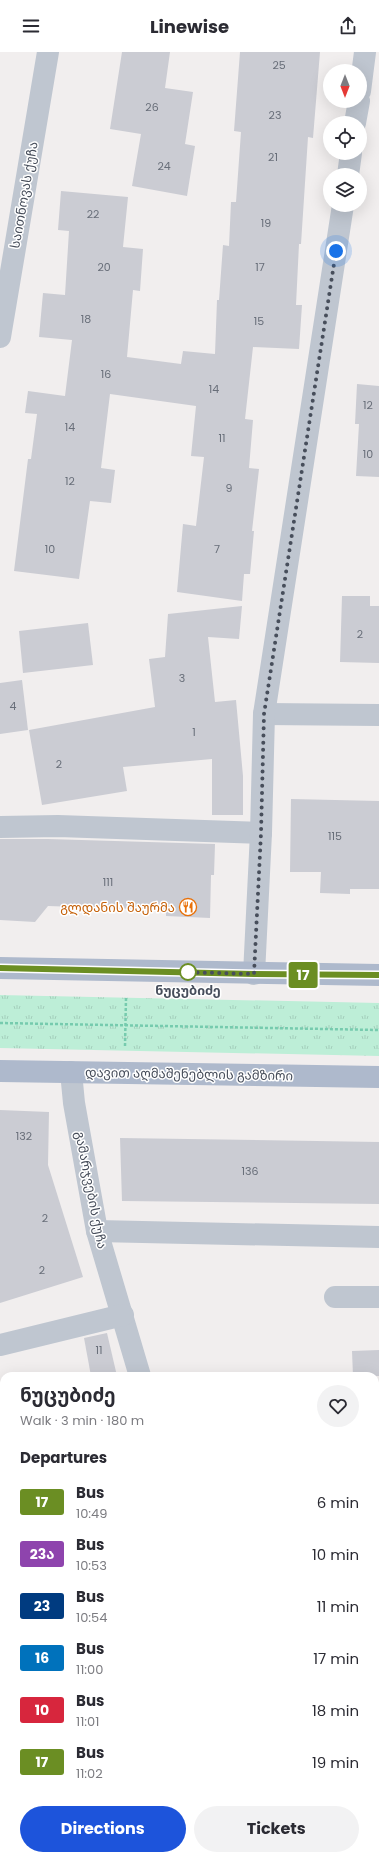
<!DOCTYPE html>
<html lang="en">
<head>
<meta charset="utf-8">
<style>
	body { margin:0; font-family:Poppins,"Noto Sans Georgian",sans-serif; background:#f2f2f3; color:#2b2b33; height:100vh; display:flex; flex-direction:column; font-size:15px; white-space:nowrap }
	* { box-sizing:border-box; margin:0 }
	p { font-size:13px; color:#7c7c81 }
	.icon { flex:none; width:22px; height:22px; fill:none; stroke:currentColor; stroke-width:2; stroke-linecap:round; stroke-linejoin:round }
	.map { position:relative; flex:1; overflow:hidden }
	.panel { position:absolute; left:0px; top:1320px; width:379px; height:488px; display:flex; flex-direction:column; background:#fff; border-radius:12px 12px 0 0; box-shadow:0 4px 16px #0002 }
	.panel>* { flex:none }
	.badge { padding:0 8px; border-radius:3px; font-size:14px; line-height:26px }
	.needle { width:26px; rotate:180deg }
	.tools { position:absolute; left:323px; top:12px; display:grid; gap:8px }
	.tools a { display:grid; place-items:center; width:44px; height:44px; border-radius:50%; background:#fff; box-shadow:0 4px 16px #0002; font-size:20px }
	.you { position:absolute; width:20px; height:20px; margin:-10px; border:3px solid #fff; border-radius:50%; background:#1a73e8; box-shadow:0 0 0 6px #1a73e833 }
	.map>.badge { position:absolute; translate:-50% -50%; box-shadow:0 0 0 2px #fff }
	h2 { padding:0 20px; font-size:15px; line-height:36px }
	.round { display:grid; place-items:center; flex:none; width:42px; height:42px; border-radius:21px; background:#f2f2f3 }
	.overview { display:flex; align-items:center; justify-content:space-between; height:68px; padding:0 20px }
	h1 { font-size:19px; font-weight:700; line-height:30px }
	.button { display:flex; gap:8px; margin-top:auto; padding:8px 20px }
	.button a { flex:1; height:46px; border-radius:24px; background:#1d54db; color:#fff; font-size:16px; font-weight:700; line-height:46px; text-align:center }
	.button a+a { background:#f2f2f3; color:#2b2b33 }
	ul { padding:0; list-style:none }
	li { display:flex; align-items:center; gap:12px; height:52px; padding:0 20px }
	li div { flex:1 }
	li b { display:block; font-size:15px }
	li em { font-style:normal }
	li .badge { min-width:44px; font-weight:700; text-align:center }
	header { display:flex; justify-content:space-between; align-items:center; height:52px; padding:0 20px; background:#fff; font-size:18px; font-weight:700 }
	.map>svg:first-child { display:block }
	.park { fill:url(#park-tufts) }
	.building { fill:#cbccd3 }
	.lines { fill:none; stroke-linecap:round; stroke-linejoin:round }
	.path { stroke:#76cbae; stroke-width:2.5; stroke-dasharray:3 2; stroke-linecap:butt }
	.minor { stroke:#bfc6d0; stroke-width:22 }
	.major { stroke:#aeb9cc; stroke-width:22 }
	.line-casing { stroke:#fff; stroke-width:9 }
	.line { stroke:#6b8e23; stroke-width:6 }
	.walk { stroke:#474e5b; stroke-width:4; stroke-dasharray:0 7.2 }
	.stop-dot { fill:#fff; stroke:#6b8e23; stroke-width:2 }
	.labels { text-anchor:middle; dominant-baseline:central; stroke-width:3; stroke-linejoin:round; paint-order:stroke }
	.number-label { font-size:11px; fill:#686e79 }
	.street-label { font-size:13px; fill:#474e5b; stroke:#fff }
	.food-label { font-size:13px; fill:#c56008; stroke:#fff; text-anchor:end }
	.stop-label { font-size:13px; font-weight:bold; fill:#474e5b; stroke:#fff }
</style>
</head>
<body>
<header><svg class="icon" aria-label="menu" viewBox="0 0 24 24"><path d="M4 6h16M4 12h16M4 18h16"/></svg>Linewise<svg class="icon" aria-label="share" viewBox="0 0 24 24"><path d="M12 15V3M7 8l5-5 5 5M5 13v7h14v-7"/></svg></header>
<div class="map">
<svg width="379" height="1808" viewBox="0 0 379 1808">
	<defs>
		<pattern id="park-tufts" width="24" height="20" patternUnits="userSpaceOnUse"><rect width="24" height="20" fill="#bdeed7"/><path d="M3 7l-1-3M5 7V3M7 7l1-3M15 17l-1-3M17 17v-4M19 17l1-3" fill="none" stroke="#a4cebb"/></pattern>
	</defs>
	<rect width="100%" height="100%" fill="#f1eeee"/>
	<polygon class="park" points="0,943 379,951 379,1004 0,996"/>
	<g class="building">
		<polygon points="122,0 170,0 165,36 193,40 185,92 195,94 187,144 132,134 141,82 110,77"/>
		<polygon points="240,0 320,0 313,86 308,85 301,192 299,192 296,253 302,253 299,297 253,295 245,367 253,368 249,416 259,417 252,479 254,479 250,522 244,522 242,549 177,540 183,472 196,474 204,405 191,404 196,354 110,342 101,416 115,418 111,451 90,449 79,527 14,519 28,407 31,407 37,362 25,361 28,339 65,344 72,288 39,285 43,241 65,243 69,179 58,178 61,139 128,145 123,195 143,197 140,239 133,238 127,305 181,312 183,299 215,302 217,248 219,248 223,193 229,194 231,150 236,150 241,80 234,79"/>
		<polygon points="357,332 379,334 379,425 356,424 359,372 355,372"/>
		<polygon points="342,544 370,544 370,554 379,554 379,611 340,610"/>
		<polygon points="242,554 239,587 208,585 215,650 236,648 243,724 243,763 212,763 212,707 123,715 127,739 42,753 29,678 155,655 149,607 165,605 168,562"/>
		<polygon points="88,571 93,613 23,621 19,579"/>
		<polygon points="22,628 28,678 0,682 0,631"/>
		<polygon points="291,747 379,749 379,837 350,837 350,842 320,841 321,820 290,820"/>
		<polygon points="0,787 48,787 215,792 214,823 211,823 210,866 166,864 166,858 48,854 35,870 0,868"/>
		<polygon points="0,1058 49,1060 48,1113 83,1225 0,1251"/>
		<polygon points="120,1086 379,1090 379,1152 122,1149"/>
		<polygon points="107,1281 117,1324 91,1324 84,1286"/>
		<polygon points="379,1298 379,1324 353,1324 352,1299"/>
	</g>
	<g class="lines">
		<g class="path">
			<polyline points="0,971 379,978"/>
			<polyline points="125,994 126,946"/>
		</g>
		<g class="minor">
			<polyline points="360,39 365,0"/>
			<polyline points="355,71 359,49"/>
			<polyline points="348,123 351,101"/>
			<polyline points="0,285 48,0"/>
			<polyline points="264,662 379,663"/>
			<polyline points="0,775 58,774 261,781"/>
			<polyline points="254,922 261,781 264,662 343,153"/>
			<polyline points="71,1020 74,1051 97,1179 140,1324"/>
			<polyline points="97,1179 379,1185"/>
			<polyline points="335,1245 379,1245"/>
			<polyline points="0,1293 123,1263"/>
			<polyline points="0,1528 4,1527"/>
			<polyline points="289,1804 291,1808"/>
		</g>
		<g class="major">
			<polyline points="0,916 379,923"/>
			<polyline points="0,1019 379,1025"/>
		</g>
	</g>
	<g class="lines">
		<g class="line-casing">
			<polyline id="line" points="0,916 254,922 379,923"/>
		</g>
		<use href="#line" class="line"/>
		<polyline class="walk" points="188,920 182,920 254,922 261,781 264,662 336,199"/>
	</g>
	<defs>
		<g id="restaurant-ring" transform="scale(0.9)"><circle r="9.5" fill="#fff" stroke="#e8710a" stroke-width="1.5"/><path d="M-5-6h1v4h1v-4h1v4h1v-4h1v5L-1.5 .5V6h-2V.5L-5-1ZM5-6V6H3V1.5H1.5Q1.5-4 5-6Z" fill="#e8710a"/></g>
	</defs>
	<g fill-rule="evenodd">
		<use href="#restaurant-ring" x="188" y="855"/>
	</g>
	<circle class="stop-dot" cx="188" cy="920" r="8"/>
	<g class="labels">
		<g class="number-label">
			<text x="279" y="13">25</text>
			<text x="152" y="55">26</text>
			<text x="275" y="63">23</text>
			<text x="273" y="105">21</text>
			<text x="164" y="114">24</text>
			<text x="93" y="162">22</text>
			<text x="266" y="171">19</text>
			<text x="104" y="215">20</text>
			<text x="260" y="215">17</text>
			<text x="86" y="267">18</text>
			<text x="259" y="269">15</text>
			<text x="106" y="322">16</text>
			<text x="214" y="337">14</text>
			<text x="368" y="353">12</text>
			<text x="70" y="375">14</text>
			<text x="222" y="386">11</text>
			<text x="368" y="402">10</text>
			<text x="70" y="429">12</text>
			<text x="229" y="436">9</text>
			<text x="50" y="497">10</text>
			<text x="217" y="497">7</text>
			<text x="360" y="582">2</text>
			<text x="182" y="626">3</text>
			<text x="13" y="654">4</text>
			<text x="194" y="680">1</text>
			<text x="59" y="712">2</text>
			<text x="335" y="784">115</text>
			<text x="108" y="830">111</text>
			<text x="24" y="1084">132</text>
			<text x="250" y="1119">136</text>
			<text x="45" y="1166">2</text>
			<text x="42" y="1218">2</text>
			<text x="99" y="1298">11</text>
		</g>
		<g class="street-label">
			<text transform="translate(24 143) rotate(-80)">საითნოვას ქუჩა</text>
			<text transform="translate(189 1022) rotate(1)">დავით აღმაშენებლის გამზირი</text>
			<text transform="translate(91 1138) rotate(79)">გამარჯვების ქუჩა</text>
		</g>
		<g class="food-label">
			<text x="175" y="855">გლდანის შაურმა</text>
		</g>
		<g class="stop-label">
			<text x="188" y="938">ნუცუბიძე</text>
		</g>
	</g>
</svg>
<div class="tools">
<a><svg class="needle" viewBox="-14 -14 28 28"><path d="M0-13l5 13h-10z" fill="#e53935"/><path d="M0 13l5-13h-10z" fill="#7c7c81"/></svg></a>
<a><svg class="icon" aria-label="locate" viewBox="0 0 24 24"><circle cx="12" cy="12" r="6"/><path d="M12 2v4M12 18v4M2 12h4M18 12h4"/></svg></a>
<a><svg class="icon" aria-label="layers" viewBox="0 0 24 24"><path d="M12 4l9 5-9 5-9-5zM3 14l9 5 9-5"/></svg></a>
</div>
<div class="you" style="left:336px;top:199px"></div>
<b class="badge" style="left:303px;top:923px;background:#6b8e23;color:#fff">17</b>
<section class="panel">
<div class="overview"><div><h1>ნუცუბიძე</h1><p>Walk · 3 min · 180 m</p></div><a class="round"><svg class="icon" aria-label="heart" viewBox="0 0 24 24"><path d="M12 20l-8-8c-3-5 5-10 8-4 3-6 11-1 8 4z"/></svg></a></div>
<h2>Departures</h2>
<ul>
<li><span class="badge" style="background:#6b8e23;color:#fff">17</span><div><b>Bus</b><p>10:49</p></div><em>6 min</em></li>
<li><span class="badge" style="background:#8e44ad;color:#fff">23ა</span><div><b>Bus</b><p>10:53</p></div><em>10 min</em></li>
<li><span class="badge" style="background:#003b80;color:#fff">23</span><div><b>Bus</b><p>10:54</p></div><em>11 min</em></li>
<li><span class="badge" style="background:#0072bc;color:#fff">16</span><div><b>Bus</b><p>11:00</p></div><em>17 min</em></li>
<li><span class="badge" style="background:#d7263d;color:#fff">10</span><div><b>Bus</b><p>11:01</p></div><em>18 min</em></li>
<li><span class="badge" style="background:#6b8e23;color:#fff">17</span><div><b>Bus</b><p>11:02</p></div><em>19 min</em></li>
</ul>
<div class="button"><a>Directions</a><a>Tickets</a></div>
</section>
</div>
</body>
</html>
